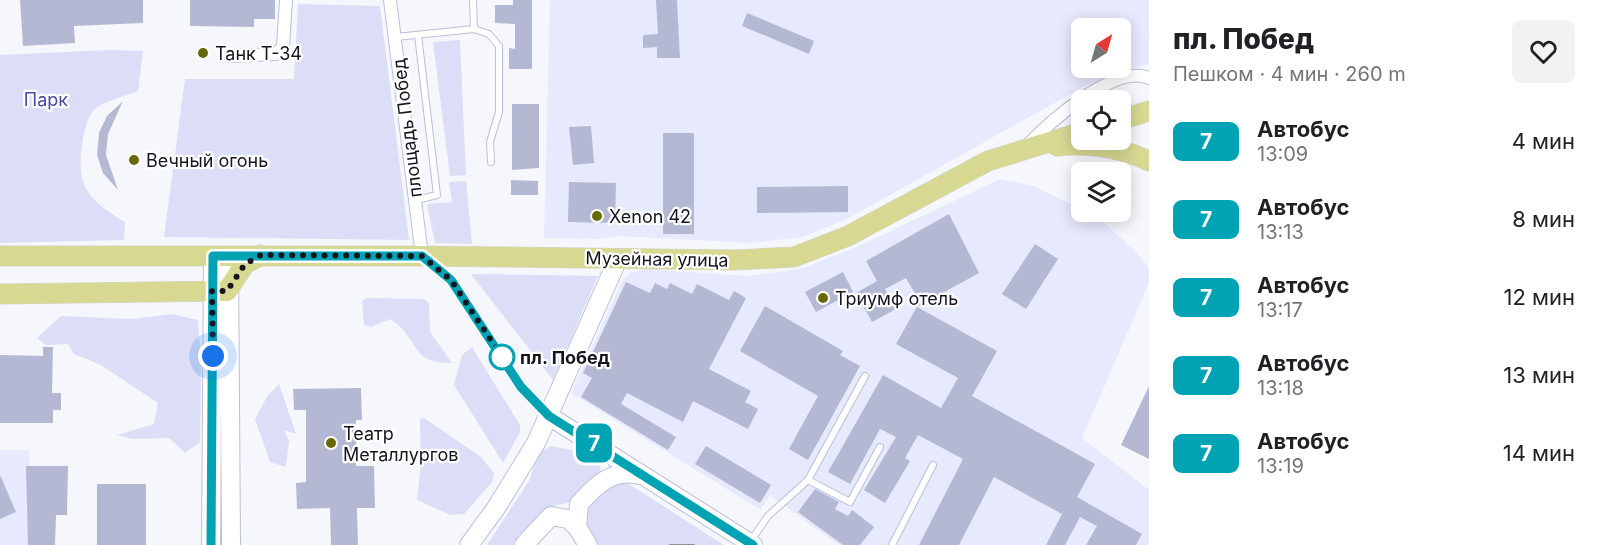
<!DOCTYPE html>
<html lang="ru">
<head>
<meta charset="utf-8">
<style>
	body { margin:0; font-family:Inter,sans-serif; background:#f2f2f2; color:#202124; height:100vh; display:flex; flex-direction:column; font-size:22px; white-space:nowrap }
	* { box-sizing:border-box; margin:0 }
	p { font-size:20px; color:#757577 }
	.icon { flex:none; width:33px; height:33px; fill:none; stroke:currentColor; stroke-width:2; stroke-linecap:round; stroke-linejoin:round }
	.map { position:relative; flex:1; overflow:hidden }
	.sheet { display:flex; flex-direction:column; background:#fff; width:450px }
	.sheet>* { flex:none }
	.badge { padding:0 12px; border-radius:9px; font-size:21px; line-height:39px }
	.needle { width:39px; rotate:37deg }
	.controls { position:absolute; left:1071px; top:18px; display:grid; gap:12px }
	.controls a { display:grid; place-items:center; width:60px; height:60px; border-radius:9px; background:#fff; box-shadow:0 3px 15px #0003; font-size:30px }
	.you { position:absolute; width:30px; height:30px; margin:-15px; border:4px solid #fff; border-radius:50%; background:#1a73e8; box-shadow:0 0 0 9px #1a73e833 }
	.map>.badge { position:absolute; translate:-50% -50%; box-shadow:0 0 0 3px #fff }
	.round { display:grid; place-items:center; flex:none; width:63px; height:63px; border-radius:9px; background:#f2f2f2 }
	.headline { display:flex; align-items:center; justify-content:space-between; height:102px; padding:0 24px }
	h1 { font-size:28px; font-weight:800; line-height:45px }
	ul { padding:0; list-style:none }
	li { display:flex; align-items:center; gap:18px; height:78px; padding:0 24px }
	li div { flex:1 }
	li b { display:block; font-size:22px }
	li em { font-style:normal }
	li .badge { min-width:66px; font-weight:700; text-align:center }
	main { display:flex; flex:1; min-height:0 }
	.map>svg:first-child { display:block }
	.built { fill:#e7e9fe; fill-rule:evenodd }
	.green { fill:#dbdef6 }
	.building { fill:#b5b8d3 }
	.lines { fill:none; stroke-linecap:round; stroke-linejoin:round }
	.lane-casing { stroke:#bbbed9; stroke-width:8 }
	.street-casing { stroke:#bbbed9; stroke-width:14 }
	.secondary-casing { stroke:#bbbed9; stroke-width:20 }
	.primary-casing { stroke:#d5d5d6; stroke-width:21 }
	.lane { stroke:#fff; stroke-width:6 }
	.street { stroke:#fff; stroke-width:12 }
	.secondary { stroke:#fff; stroke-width:18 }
	.primary { stroke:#d7d993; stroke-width:20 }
	.tram { stroke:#707179; stroke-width:1.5 }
	.line-casing { stroke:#fff; stroke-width:14 }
	.line { stroke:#00a3b4; stroke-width:9 }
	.walk { stroke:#14151e; stroke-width:6; stroke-dasharray:0 10.8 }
	.poi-dot { fill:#676907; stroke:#fff; stroke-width:2 }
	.stop-dot { fill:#fff; stroke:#00a3b4; stroke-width:3 }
	.labels { text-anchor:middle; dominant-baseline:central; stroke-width:4.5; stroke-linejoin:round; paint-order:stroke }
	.poi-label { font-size:18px; fill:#14151e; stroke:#fff; text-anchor:start }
	.park-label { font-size:18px; fill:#4b4a9f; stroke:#fff }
	.street-label { font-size:18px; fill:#14151e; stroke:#fff }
	.stop-label { font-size:18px; font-weight:bold; fill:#14151e; stroke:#fff; text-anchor:start }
</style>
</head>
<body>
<main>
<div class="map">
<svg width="1149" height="545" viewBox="0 0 1149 545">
	<rect width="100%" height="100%" fill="#f6f7fd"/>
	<g class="built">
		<path d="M550,0H1149V64L1121,71L1083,87L847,219L803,237L751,243L618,236L598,239L544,238ZM1082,28H1120V68H1082Z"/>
		<polygon points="1000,179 1034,186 1099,218 1137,253 1149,268 1149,283 1082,438 1149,490 1149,545 838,545 770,495 761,510 571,393 622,281 630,273 646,269 749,276 800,269 857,247"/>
		<polygon points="0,450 29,450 31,545 0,545"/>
	</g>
	<g class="green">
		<polygon points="298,4 380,6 409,240 164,237 185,79 294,79"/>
		<polygon points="460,40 466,175 450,176 433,42"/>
		<path d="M110,50L143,51L138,91C128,95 102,102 95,109C87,116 85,130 83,139C75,185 86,199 125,222L124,240L0,243V55Z"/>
		<polygon points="466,181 472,244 435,243 427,204 452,202 449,182"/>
		<polygon points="471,274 598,276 553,380"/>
		<path d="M367,298L424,299L429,303L430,332L452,363C410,365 418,335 390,319L371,327L364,325L362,301Z"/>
		<polygon points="172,314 198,320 201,365 200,442 185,453 169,438 132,439 117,435 154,424 158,403 101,365 74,354 68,344 46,345 37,338 61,316 132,319"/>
		<polygon points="472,347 520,425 520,432 503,463 454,385 462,355"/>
		<polygon points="279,384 296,434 284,430 289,441 286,467 270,462 255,419 268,395"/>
		<polygon points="424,418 481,457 494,473 492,482 464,514 450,515 417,500 421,466 420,419"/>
		<polygon points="551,446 576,451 599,464 602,475 573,501 548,508 516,545 487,545 529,481 538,454"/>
		<polygon points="625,482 635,488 724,545 596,545 586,529 586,509 610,484"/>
	</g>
	<g class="building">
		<polygon points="20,0 143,0 143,23 74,26 75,43 23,46"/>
		<polygon points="190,0 275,0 275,19 254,19 254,27 190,26"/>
		<polygon points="513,0 532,0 532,69 509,69 509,48 515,49 515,24 495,23 495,5 513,5"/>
		<polygon points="656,0 677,0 680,58 657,58 657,47 643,48 643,35 658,34"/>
		<polygon points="747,13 814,41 809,54 742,26"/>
		<polygon points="123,101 108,134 106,155 118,190 103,173 97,155 99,133 107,116"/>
		<polygon points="512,104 539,104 539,168 512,170"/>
		<polygon points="591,126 594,163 573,165 569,127"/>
		<rect x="663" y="133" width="31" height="101"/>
		<polygon points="511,180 538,181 538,195 511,195"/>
		<polygon points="569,182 616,183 615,223 568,222"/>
		<polygon points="848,186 848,212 757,213 757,187"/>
		<polygon points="949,214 979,273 917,307 997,351 972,396 1095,464 1077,497 1142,534 1136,545 1086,545 1097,526 1080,517 1065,545 1046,545 1062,514 994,477 959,545 919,545 963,459 918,435 905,458 910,461 885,503 864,490 896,437 880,429 850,484 828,472 883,375 941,408 958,378 896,344 924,294 917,297 906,278 885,289 896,309 872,322 856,293 877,281 866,261"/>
		<polygon points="1035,244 1058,259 1026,309 1002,294"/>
		<polygon points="843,272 853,292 816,312 805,292"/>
		<polygon points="626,282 650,293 655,283 667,289 670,283 692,294 697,284 729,300 734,291 746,298 709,369 751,391 745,402 758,409 748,429 693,401 683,422 627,393 621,404 676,437 668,450 581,397 592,378 583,373"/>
		<polygon points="765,306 843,351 840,355 860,366 808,460 789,449 818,396 740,351"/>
		<polygon points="43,347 53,347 52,393 61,393 61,410 53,410 53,423 0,423 0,355 43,356"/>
		<polygon points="1149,386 1149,459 1121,445"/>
		<polygon points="361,388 362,420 356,420 356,466 374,466 375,508 357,508 358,545 331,545 330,508 297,509 296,483 306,482 306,410 294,410 293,389"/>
		<polygon points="706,446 771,485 760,503 695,464"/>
		<polygon points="26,466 68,466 67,515 56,515 55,545 28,545"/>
		<polygon points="0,475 16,512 0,519"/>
		<rect x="97" y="484" width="49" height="61"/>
		<polygon points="815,489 839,502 835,509 848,516 852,510 874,527 860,545 843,545 798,512"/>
	</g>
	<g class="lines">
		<g class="lane-casing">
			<g id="lane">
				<polyline points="473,0 474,29"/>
				<polyline points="396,37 474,29 489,34 499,46 499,112 490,142 491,162"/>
				<polyline points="416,200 437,195 418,35"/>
				<polyline points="808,480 850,502 880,447"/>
				<polyline points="750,542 768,516 808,480 865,376"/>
				<polyline points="892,545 933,465"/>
			</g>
		</g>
		<g class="street-casing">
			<g id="street">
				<polyline points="390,0 422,256 451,280 521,387 549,416"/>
				<polyline points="230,56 276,54 283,47 286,0"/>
				<path d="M1025,148C1047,124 1115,63 1149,78"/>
			</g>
		</g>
		<g class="secondary-casing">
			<g id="secondary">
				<polyline points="229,256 231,545"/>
				<polyline points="549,416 753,545"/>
				<polyline points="211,545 213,256"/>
				<polyline points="469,545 496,508 536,443 618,259"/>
				<polyline points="524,545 551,516 568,519 577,527"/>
				<path d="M588,545L577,527L579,504C596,485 613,468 640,475"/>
			</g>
		</g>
		<g class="primary-casing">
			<g id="primary">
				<polyline points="1120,120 1149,111"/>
				<path d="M1057,146C1088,143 1121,148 1149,161"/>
				<polyline points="0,256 422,256 735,260 794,257 848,236 988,161 1082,132"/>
				<polyline points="0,294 227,291 245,264 261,255"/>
			</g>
		</g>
		<use href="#lane" class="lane"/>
		<use href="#street" class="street"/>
		<use href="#secondary" class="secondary"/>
		<use href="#primary" class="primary"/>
		<polyline class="tram" points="670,545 694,545"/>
	</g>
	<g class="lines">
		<g class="line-casing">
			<polyline id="line" points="211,545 213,256 422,256 451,280 521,387 549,416 753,545"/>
		</g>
		<use href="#line" class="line"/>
		<polyline class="walk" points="213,356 212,291 227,291 245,264 261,255 422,256 451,280 502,357"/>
	</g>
	<g class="poi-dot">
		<circle cx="203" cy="53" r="6"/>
		<circle cx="134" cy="160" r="6"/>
		<circle cx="597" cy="216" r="6"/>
		<circle cx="823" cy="298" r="6"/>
		<circle cx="331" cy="443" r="6"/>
	</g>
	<circle class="stop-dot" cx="502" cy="357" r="12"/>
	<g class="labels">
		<g class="poi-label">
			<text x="215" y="53">Танк Т-34</text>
			<text x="146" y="160">Вечный огонь</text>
			<text x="609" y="216">Xenon 42</text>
			<text x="835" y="298">Триумф отель</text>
			<text x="343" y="433">Театр<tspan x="343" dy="21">Металлургов</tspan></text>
		</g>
		<g class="park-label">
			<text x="46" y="99">Парк</text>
		</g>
		<g class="street-label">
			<text transform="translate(407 128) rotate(-97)">площадь Побед</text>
			<text transform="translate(657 259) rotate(1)">Музейная улица</text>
		</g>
		<g class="stop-label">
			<text x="520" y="357">пл. Побед</text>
		</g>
	</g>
</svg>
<div class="controls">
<a><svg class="needle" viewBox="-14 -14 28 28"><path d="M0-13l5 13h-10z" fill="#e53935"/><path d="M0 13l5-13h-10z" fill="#757577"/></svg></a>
<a><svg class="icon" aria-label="locate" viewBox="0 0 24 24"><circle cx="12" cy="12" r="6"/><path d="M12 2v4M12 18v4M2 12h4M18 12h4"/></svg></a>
<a><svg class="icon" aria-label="layers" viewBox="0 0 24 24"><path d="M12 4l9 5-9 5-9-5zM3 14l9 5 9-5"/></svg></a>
</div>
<div class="you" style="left:213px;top:356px"></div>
<b class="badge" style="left:594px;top:443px;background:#00a3b4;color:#fff">7</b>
</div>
<section class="sheet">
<div class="headline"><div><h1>пл. Побед</h1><p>Пешком · 4 мин · 260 m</p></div><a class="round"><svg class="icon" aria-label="heart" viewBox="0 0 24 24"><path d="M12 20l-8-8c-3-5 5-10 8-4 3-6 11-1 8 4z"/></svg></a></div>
<ul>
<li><span class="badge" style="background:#00a3b4;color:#fff">7</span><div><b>Автобус</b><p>13:09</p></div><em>4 мин</em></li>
<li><span class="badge" style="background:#00a3b4;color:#fff">7</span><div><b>Автобус</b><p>13:13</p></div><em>8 мин</em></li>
<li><span class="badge" style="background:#00a3b4;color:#fff">7</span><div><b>Автобус</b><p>13:17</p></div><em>12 мин</em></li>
<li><span class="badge" style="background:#00a3b4;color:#fff">7</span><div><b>Автобус</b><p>13:18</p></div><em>13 мин</em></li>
<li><span class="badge" style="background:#00a3b4;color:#fff">7</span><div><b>Автобус</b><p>13:19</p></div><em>14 мин</em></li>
</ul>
</section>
</main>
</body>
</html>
